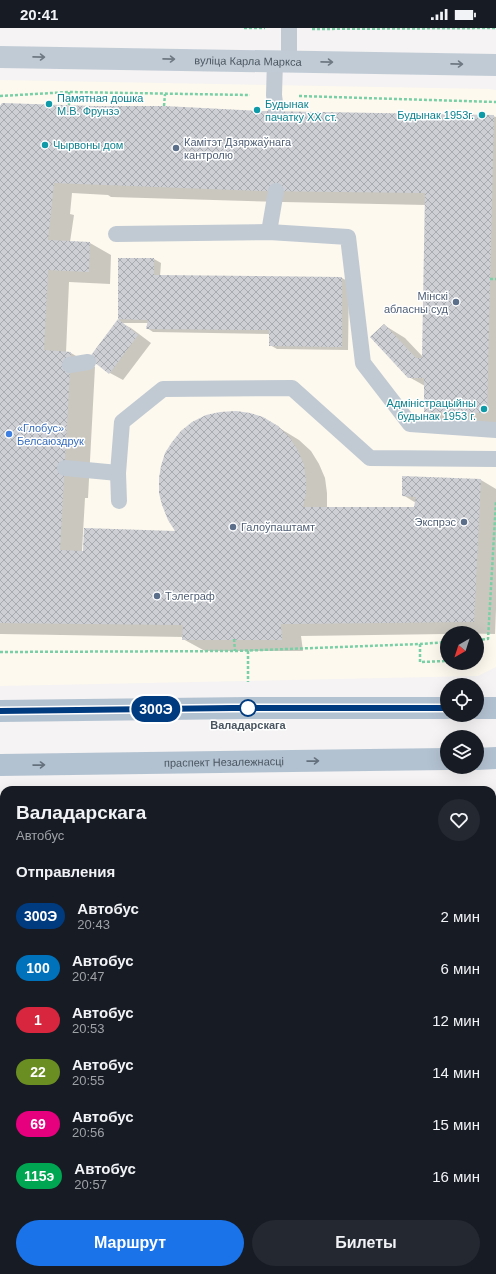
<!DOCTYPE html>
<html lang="ru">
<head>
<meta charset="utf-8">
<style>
	body { margin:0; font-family:Helvetica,sans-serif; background:#242831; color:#f1f3f6; height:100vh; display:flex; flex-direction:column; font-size:15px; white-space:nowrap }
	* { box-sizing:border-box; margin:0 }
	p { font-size:13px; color:#9ea1a6 }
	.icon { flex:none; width:22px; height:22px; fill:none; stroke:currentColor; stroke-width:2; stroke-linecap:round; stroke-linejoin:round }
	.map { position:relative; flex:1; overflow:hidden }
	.details { position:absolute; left:0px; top:758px; width:496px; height:488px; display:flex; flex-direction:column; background:#171b24; border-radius:12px 12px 0 0; box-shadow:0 4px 16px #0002 }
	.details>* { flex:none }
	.badge { padding:0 8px; border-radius:13px; font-size:14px; line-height:26px }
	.needle { width:26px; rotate:219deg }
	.controls { position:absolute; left:440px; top:598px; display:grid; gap:8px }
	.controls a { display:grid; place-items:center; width:44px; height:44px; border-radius:50%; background:#171b24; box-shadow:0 4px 16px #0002; font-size:20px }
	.map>.badge { position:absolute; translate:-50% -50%; box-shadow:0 0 0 2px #fff }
	h2 { padding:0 16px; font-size:15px; line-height:36px }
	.round { display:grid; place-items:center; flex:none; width:42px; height:42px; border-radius:21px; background:#242831 }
	.summary { display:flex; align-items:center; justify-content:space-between; height:68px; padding:0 16px }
	h1 { font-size:19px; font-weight:700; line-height:30px }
	.primary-button { display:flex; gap:8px; margin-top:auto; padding:8px 16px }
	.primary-button a { flex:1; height:46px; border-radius:24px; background:#1a73e8; color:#fff; font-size:16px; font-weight:700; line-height:46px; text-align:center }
	.primary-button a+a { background:#242831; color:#f1f3f6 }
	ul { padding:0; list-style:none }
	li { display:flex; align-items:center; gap:12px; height:52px; padding:0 16px }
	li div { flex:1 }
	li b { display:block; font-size:15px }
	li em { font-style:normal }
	li .badge { min-width:44px; font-weight:700; text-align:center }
	.status { display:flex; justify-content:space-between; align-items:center; height:28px; padding:0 20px; background:#171b24; direction:ltr }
	.status svg { height:11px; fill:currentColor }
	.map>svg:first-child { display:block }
	.commercial { fill:#fdf9ef; fill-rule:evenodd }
	.green { fill:#c3f1d5 }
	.shadow { fill:#0003 }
	.building { fill:url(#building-cross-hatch) }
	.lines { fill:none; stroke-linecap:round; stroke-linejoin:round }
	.path { stroke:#7ad0a6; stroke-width:2.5; stroke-dasharray:3 2; stroke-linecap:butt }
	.lane { stroke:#c1cad2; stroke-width:16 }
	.street { stroke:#c1cad2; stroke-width:22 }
	.secondary { stroke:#c1cbd6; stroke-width:22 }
	.primary { stroke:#b3c2d1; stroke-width:22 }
	.oneway { stroke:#6e7984 }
	.oneway2 { stroke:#64717d }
	.line-casing { stroke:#fff; stroke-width:9 }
	.line { stroke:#003b80; stroke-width:6 }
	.culture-dot { fill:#0f9aa8; stroke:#fff; stroke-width:1.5 }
	.service-dot { fill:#5c6f8a; stroke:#fff; stroke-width:1.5 }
	.shop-dot { fill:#3f7fe0; stroke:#fff; stroke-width:1.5 }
	.stop-dot { fill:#fff; stroke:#003b80; stroke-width:2 }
	.labels { text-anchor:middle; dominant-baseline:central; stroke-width:3; stroke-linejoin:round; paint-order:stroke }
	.street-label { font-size:11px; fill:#4a5661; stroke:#fff }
	.culture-label { font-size:11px; fill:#0d838f; stroke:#fff; text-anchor:start }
	.service-label { font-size:11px; fill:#4e5e75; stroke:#fff; text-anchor:start }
	.shop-label { font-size:11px; fill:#366cbe; stroke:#fff; text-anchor:start }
	.stop-label { font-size:11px; font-weight:bold; fill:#4a5661; stroke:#fff }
</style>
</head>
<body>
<div class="status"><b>20:41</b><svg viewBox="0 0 49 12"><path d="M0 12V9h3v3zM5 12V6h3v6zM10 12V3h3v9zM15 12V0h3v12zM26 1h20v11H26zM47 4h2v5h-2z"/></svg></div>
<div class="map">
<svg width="496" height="1246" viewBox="0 0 496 1246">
	<defs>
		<pattern id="building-cross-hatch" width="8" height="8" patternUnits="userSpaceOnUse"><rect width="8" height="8" fill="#cdcfd5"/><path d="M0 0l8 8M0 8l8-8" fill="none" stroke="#a8abb0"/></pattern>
	</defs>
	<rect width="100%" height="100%" fill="#f5f3f3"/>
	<path class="commercial" d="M0,52L489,61L496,62V639L478,648L0,658ZM447,605H477V635H447Z"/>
	<polygon class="green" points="494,1075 496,1077 496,1246 492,1242 492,1111"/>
	<g class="shadow">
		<polygon points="0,79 493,88 496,89 496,397 446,395 425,383 425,358 409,349 384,297 405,310 423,329 426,177 283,174 111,169 108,167 72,165 70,186 74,187 70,214 90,215 111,227 110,256 69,254 66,325 71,325 95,339 88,470 85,470 82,523 177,504 263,390 299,412 311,423 319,436 325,450 327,465 327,480 415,480 416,475 403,467 481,452 496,461 496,581 495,606 447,605 447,606 301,608 303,623 205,623 183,611 184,609 0,606"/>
		<polygon points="119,231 154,231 161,235 160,248 342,250 349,254 348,322 277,321 270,317 270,306 153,304 147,300 148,295 121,295 131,300 151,315 123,352 110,345 90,330 119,292"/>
		<polygon points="492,831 496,833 496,1062 492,1061"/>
		<rect x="0" y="833" width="4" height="81"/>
		<polygon points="0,954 4,955 4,1242 21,1242 21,1246 0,1246"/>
		<rect x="398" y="1242" width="88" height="4"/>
	</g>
	<g class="building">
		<polygon points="2,75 93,78 164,78 263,83 494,87 487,385 424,384 424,350 408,350 370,309 384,296 416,330 422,330 425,165 261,163 54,155 48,212 90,214 89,244 48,242 44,322 71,324 60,522 83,523 84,500 175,503 168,492 162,477 159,465 159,450 161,438 165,425 172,414 181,403 192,394 206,387 220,384 236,383 250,385 263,389 278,398 290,410 298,423 304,437 306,453 306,465 303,479 414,479 416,469 402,468 402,448 481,451 474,594 281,596 282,612 182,612 183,597 0,595 0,78"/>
		<polygon points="118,230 154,230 154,247 342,249 342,319 269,318 269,302 146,301 148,292 118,291"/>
		<polygon points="118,291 138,307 109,346 89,330"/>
		<rect x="0" y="832" width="4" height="68"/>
		<polygon points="0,953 4,953 4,1225 3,1246 0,1246"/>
		<rect x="397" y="1242" width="64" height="4"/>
	</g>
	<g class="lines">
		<g class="path">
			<polyline points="244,0 265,0"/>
			<polyline points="312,1 496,0"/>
			<polyline points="0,68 69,64 250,67"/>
			<polyline points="299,68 496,74"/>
			<polyline points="69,77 69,64"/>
			<polyline points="164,78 165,66"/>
			<polyline points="490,251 496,251"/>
			<polyline points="234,611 235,623"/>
			<polyline points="477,612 488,611 496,473"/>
			<polyline points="420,616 420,634 447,633"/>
			<polyline points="248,623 248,654"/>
			<polyline points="0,624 235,623 420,616 447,614"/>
			<polyline points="0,798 4,798"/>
			<polyline points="492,839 494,793"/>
			<polyline points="0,931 4,931"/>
			<polyline points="492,1012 496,1013"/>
		</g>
		<g class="lane">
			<polyline points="289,0 289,33"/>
			<polyline points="275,33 274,67 276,83"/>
			<polyline points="269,204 276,163"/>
			<polyline points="116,206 269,204 348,209 363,335 410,396 496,402"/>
			<polyline points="70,337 88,334"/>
			<polyline points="65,440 118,445"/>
			<polyline points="119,473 118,445 122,394 163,361 292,360 370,430 496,431"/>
			<polyline points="173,1242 176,1246"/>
		</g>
		<g class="street">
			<polyline points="492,1215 496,1139"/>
			<polyline points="490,1246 491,1242"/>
		</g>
		<path class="secondary" id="s1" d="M0,29L496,37"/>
		<g class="primary">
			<polyline points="477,680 496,680"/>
			<polyline points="0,683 248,680 447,680"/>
			<polyline points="477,731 496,730"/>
			<path id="s2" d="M0,737L447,731"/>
		</g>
	</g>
	<defs><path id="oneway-shaft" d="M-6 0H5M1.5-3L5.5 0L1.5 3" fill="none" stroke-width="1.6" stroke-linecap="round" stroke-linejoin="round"/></defs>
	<g class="oneway">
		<use href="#oneway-shaft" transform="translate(39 29) rotate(1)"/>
		<use href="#oneway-shaft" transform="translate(169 31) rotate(1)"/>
		<use href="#oneway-shaft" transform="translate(327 34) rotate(1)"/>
		<use href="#oneway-shaft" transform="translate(457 36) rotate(1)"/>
	</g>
	<g class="oneway2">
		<use href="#oneway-shaft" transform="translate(313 733) rotate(-1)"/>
		<use href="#oneway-shaft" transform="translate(39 737) rotate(-1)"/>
	</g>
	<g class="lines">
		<g class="line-casing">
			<polyline id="line" points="0,683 232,680 447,680"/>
		</g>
		<use href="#line" class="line"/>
	</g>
	<g class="culture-dot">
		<circle cx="49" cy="76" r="4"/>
		<circle cx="257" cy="82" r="4"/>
		<circle cx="482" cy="87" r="4"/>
		<circle cx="45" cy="117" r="4"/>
		<circle cx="484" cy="381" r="4"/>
	</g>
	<g class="service-dot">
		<circle cx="176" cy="120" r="4"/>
		<circle cx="456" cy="274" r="4"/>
		<circle cx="464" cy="494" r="4"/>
		<circle cx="233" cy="499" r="4"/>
		<circle cx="157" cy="568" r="4"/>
	</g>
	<circle class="shop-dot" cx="9" cy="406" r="4"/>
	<circle class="stop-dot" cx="248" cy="680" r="8"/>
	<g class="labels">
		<g class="street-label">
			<text stroke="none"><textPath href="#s1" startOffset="248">вуліца Карла Маркса</textPath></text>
			<text stroke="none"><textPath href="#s2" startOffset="224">праспект Незалежнасці</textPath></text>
		</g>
		<g class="culture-label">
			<text x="57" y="70">Памятная дошка<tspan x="57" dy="13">М.В. Фрунзэ</tspan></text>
			<text x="265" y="76">Будынак<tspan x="265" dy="13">пачатку XX ст.</tspan></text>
			<text x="474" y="87" text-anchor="end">Будынак 1953г.</text>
			<text x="53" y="117">Чырвоны дом</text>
			<text x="476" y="375" text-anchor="end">Адміністрацыйны<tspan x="476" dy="13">будынак 1953 г.</tspan></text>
		</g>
		<g class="service-label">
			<text x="184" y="114">Камітэт Дзяржаўнага<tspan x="184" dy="13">кантролю</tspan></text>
			<text x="448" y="268" text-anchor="end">Мінскі<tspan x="448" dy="13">абласны суд</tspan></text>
			<text x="456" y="494" text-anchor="end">Экспрэс</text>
			<text x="241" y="499">Галоўпаштамт</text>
			<text x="165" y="568">Тэлеграф</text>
		</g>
		<g class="shop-label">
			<text x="17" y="400">«Глобус»<tspan x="17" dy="13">Белсаюздрук</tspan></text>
		</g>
		<g class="stop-label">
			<text x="248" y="697">Валадарскага</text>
		</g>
	</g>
</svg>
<div class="controls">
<a><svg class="needle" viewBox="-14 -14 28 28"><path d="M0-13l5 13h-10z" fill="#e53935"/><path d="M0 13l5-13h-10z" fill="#9ea1a6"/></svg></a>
<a><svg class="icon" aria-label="locate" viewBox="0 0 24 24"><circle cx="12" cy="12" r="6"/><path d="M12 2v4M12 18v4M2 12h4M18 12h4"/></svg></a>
<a><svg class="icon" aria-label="layers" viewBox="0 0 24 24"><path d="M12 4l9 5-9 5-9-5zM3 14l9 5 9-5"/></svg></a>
</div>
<b class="badge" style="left:156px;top:681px;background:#003b80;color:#fff">300Э</b>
<section class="details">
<div class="summary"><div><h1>Валадарскага</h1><p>Автобус</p></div><a class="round"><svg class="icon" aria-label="heart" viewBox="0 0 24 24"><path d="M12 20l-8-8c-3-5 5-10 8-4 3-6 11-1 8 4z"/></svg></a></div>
<h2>Отправления</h2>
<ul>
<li><span class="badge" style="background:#003b80;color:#fff">300Э</span><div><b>Автобус</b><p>20:43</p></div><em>2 мин</em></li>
<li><span class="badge" style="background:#0072bc;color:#fff">100</span><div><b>Автобус</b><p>20:47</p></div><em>6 мин</em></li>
<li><span class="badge" style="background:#d7263d;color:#fff">1</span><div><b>Автобус</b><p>20:53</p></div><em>12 мин</em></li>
<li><span class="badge" style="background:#6b8e23;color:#fff">22</span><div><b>Автобус</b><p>20:55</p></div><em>14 мин</em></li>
<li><span class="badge" style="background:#e6007e;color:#fff">69</span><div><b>Автобус</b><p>20:56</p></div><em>15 мин</em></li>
<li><span class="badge" style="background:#00a651;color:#fff">115э</span><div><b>Автобус</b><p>20:57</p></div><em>16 мин</em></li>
</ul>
<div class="primary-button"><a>Маршрут</a><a>Билеты</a></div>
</section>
</div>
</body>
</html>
